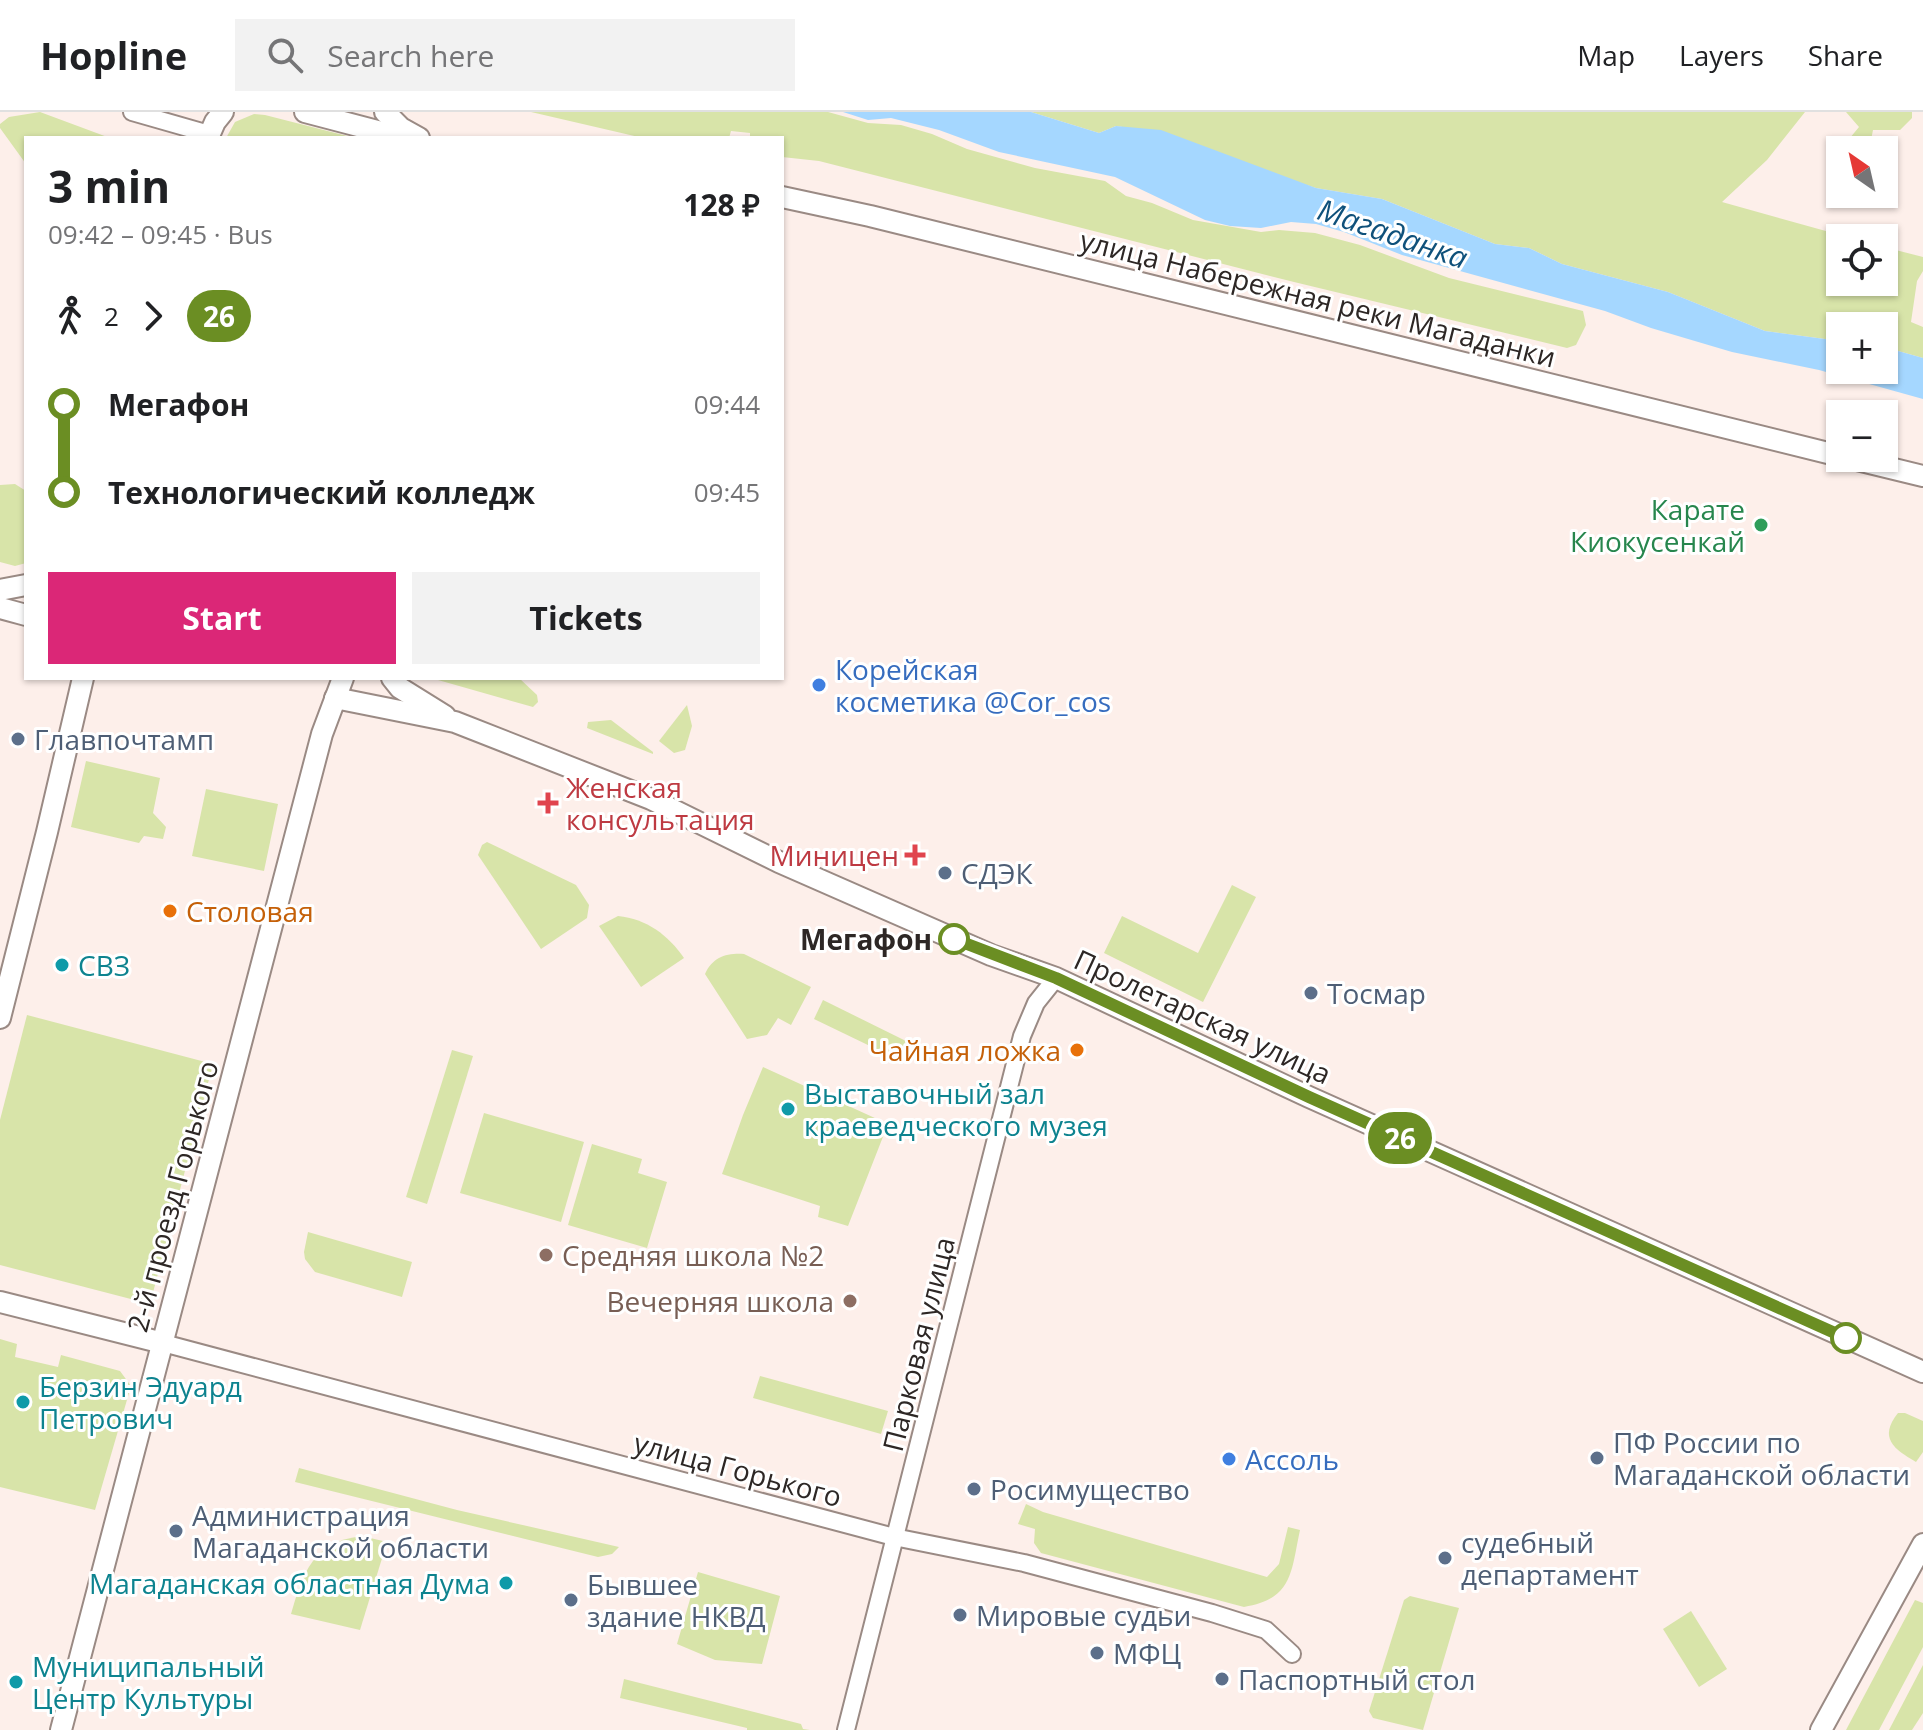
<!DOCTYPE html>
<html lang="en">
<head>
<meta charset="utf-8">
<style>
	body { margin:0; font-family:"Open Sans",sans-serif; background:#f2f2f2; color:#202124; height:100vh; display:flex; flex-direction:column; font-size:30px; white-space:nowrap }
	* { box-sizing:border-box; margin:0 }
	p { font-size:26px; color:#757577 }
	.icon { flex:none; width:44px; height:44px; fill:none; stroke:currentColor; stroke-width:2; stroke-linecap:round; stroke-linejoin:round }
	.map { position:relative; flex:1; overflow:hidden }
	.panel { position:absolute; left:24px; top:24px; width:760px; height:544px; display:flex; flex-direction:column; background:#fff; border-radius:0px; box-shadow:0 2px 6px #0004 }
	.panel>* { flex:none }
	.badge { padding:0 16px; border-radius:26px; font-size:28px; line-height:52px }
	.needle { width:52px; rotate:326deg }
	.fabs { position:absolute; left:1826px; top:24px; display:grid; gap:16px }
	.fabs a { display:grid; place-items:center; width:72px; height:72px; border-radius:0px; background:#fff; box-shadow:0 2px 6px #0004; font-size:40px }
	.map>.badge { position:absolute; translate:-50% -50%; box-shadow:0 0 0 4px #fff }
	.legs { display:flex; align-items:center; gap:12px; height:88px; padding:0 24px; font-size:26px }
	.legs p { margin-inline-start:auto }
	.head { display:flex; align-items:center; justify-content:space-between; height:136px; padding:0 24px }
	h1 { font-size:44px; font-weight:700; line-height:60px }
	.action { display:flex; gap:16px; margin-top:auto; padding:16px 24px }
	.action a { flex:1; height:92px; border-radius:0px; background:#db2777; color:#fff; font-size:32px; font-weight:700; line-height:92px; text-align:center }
	.action a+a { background:#f2f2f2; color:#202124 }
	ul { padding:0 24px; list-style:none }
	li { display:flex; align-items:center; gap:28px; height:88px; font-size:30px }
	li i { display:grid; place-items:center; width:12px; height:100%; margin:0 10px; background:currentColor }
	li i::after { content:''; width:20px; height:20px; margin:-10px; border:6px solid; border-radius:50%; background:#fff }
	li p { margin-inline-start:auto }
	li:first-child i { background:linear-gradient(#0000 50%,currentColor 0) }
	li:last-child i { background:linear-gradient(currentColor 50%,#0000 0) }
	header { display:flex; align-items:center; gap:48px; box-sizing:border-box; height:112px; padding:0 40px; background:#fff; border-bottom:2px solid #e0e0e0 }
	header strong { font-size:38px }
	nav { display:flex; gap:44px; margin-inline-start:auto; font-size:28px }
	.search { width:560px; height:72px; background:#f2f2f2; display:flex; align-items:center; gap:20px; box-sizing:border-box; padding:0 28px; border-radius:0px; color:#757577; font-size:30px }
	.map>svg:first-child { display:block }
	.green { fill:#d8e4a9 }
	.water { fill:#a5d7ff }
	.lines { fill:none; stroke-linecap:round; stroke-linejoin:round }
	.minor-casing { stroke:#9a8a84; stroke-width:20 }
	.tertiary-casing { stroke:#9a8a84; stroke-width:24 }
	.minor { stroke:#fff; stroke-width:16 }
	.tertiary { stroke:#fff; stroke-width:20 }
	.line-1-casing { stroke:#fff; stroke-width:18 }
	.line-1 { stroke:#6b8e23; stroke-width:12 }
	.leisure-dot { fill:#2e9e5b; stroke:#fff; stroke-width:3 }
	.shop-dot { fill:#3f7fe0; stroke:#fff; stroke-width:3 }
	.service-dot { fill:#5c6f8a; stroke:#fff; stroke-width:3 }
	.health-dot { fill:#e0444e; stroke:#fff; stroke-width:3 }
	.food-dot { fill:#e8710a; stroke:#fff; stroke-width:3 }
	.stop-1-dot { fill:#fff; stroke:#6b8e23; stroke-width:4 }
	.culture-dot { fill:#0f9aa8; stroke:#fff; stroke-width:3 }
	.education-dot { fill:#8d6e63; stroke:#fff; stroke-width:3 }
	.labels { text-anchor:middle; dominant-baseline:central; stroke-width:6; stroke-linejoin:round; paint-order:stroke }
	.street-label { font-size:28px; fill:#2d2725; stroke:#fff }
	.leisure-label { font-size:28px; fill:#27864d; stroke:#fff; text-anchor:end }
	.shop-label { font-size:28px; fill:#366cbe; stroke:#fff; text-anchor:start }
	.service-label { font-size:28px; fill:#4e5e75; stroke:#fff; text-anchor:start }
	.health-label { font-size:28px; fill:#be3a42; stroke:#fff; text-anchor:start }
	.food-label { font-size:28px; fill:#c56008; stroke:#fff; text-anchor:start }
	.stop-label { font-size:28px; font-weight:bold; fill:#2d2725; stroke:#fff; text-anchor:end }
	.culture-label { font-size:28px; fill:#0d838f; stroke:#fff; text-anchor:start }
	.education-label { font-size:28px; fill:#785e54; stroke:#fff; text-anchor:start }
	.water-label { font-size:30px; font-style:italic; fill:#0f517b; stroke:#fff }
</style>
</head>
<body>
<header>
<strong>Hopline</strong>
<div class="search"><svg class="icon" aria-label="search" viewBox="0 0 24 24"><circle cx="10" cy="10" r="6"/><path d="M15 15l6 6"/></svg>Search here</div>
<nav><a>Map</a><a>Layers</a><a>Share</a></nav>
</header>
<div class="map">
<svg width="1923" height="1618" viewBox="0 0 1923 1618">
	<rect width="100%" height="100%" fill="#fdefea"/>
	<g class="green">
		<polygon points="40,0 110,26 26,26 26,52 0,16 0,12 9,5"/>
		<polygon points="531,0 828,0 868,11 901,13 932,22 967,37 1035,56 1105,69 1126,84 1152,91 1193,108 1261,120 1279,118 1315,121 1360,133 1449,166 1583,199 1586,213 1576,233 1567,236 1294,170 819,49 782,45 782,26 750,26 750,21 731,19 729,26 643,26"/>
		<polygon points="1031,0 1805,0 1767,48 1722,90 1851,126 1840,126 1840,170 1884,170 1884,135 1923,145 1923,159 1917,169 1911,210 1923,215 1923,246 1884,235 1884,214 1840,214 1840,229 1765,219 1668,180 1562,152 1529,136 1495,132 1382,87 1316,76 1129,16 1116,14 1099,21"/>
		<polygon points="1846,0 1912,0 1912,6 1900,18 1873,18 1869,38 1840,38 1859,15"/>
		<polygon points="254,2 265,3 355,26 226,26 235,10"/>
		<polygon points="15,372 26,379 26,451 15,454 0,450 0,373"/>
		<polygon points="431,566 519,566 537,583 538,590 533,595"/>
		<polygon points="687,593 692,614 685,638 674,641 659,629"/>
		<polygon points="611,608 653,640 653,642 587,616 588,610"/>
		<polygon points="86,649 160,666 153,701 166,715 163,727 144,724 139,731 71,715"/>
		<polygon points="206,677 278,692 264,759 192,744"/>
		<polygon points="487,730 576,773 589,793 587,806 541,837 478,743 482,733"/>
		<polygon points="1232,773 1256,785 1203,890 1104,841 1122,804 1198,841"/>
		<path d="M618,804C647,807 668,823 684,846L641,875L599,814Z"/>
		<path d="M744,842L811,875L791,913L778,906L767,923L747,927L705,862C713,845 726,841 744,842Z"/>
		<polygon points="823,888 908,930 899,948 814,907"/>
		<polygon points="27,903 213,952 150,1192 0,1153 0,1008"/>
		<polygon points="452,938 473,944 427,1092 406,1085"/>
		<polygon points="763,955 888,1012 848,1114 818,1105 820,1094 722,1062 743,1003"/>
		<polygon points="484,1001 584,1030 561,1110 460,1081"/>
		<polygon points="592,1032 642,1047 638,1061 667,1070 647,1136 568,1113"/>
		<polygon points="308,1120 412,1150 402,1185 315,1160 305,1147 304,1140"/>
		<polygon points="0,1227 17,1232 15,1245 58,1255 61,1243 120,1259 131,1274 95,1398 0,1375"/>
		<polygon points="760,1264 888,1299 881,1322 753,1286"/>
		<path d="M1898,1301H1905L1923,1309V1340L1916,1350C1894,1337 1878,1326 1898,1301Z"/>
		<polygon points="299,1356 457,1398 619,1435 612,1442 598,1445 295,1370"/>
		<path d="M1026,1392L1043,1400L1267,1465L1279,1452L1288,1415L1300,1418C1291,1460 1293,1487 1244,1495L1041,1441L1034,1431L1035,1417L1018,1412Z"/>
		<path d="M362,1424L387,1430L360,1518L291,1502C303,1460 313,1430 362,1424Z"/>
		<polygon points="698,1460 780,1484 762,1552 715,1548 677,1532"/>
		<polygon points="1410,1484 1459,1496 1423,1618 1373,1606 1369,1599 1404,1488"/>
		<polygon points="1915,1488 1923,1491 1923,1535 1879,1618 1846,1618"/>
		<polygon points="1691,1499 1727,1557 1699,1575 1663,1517"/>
		<polygon points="1923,1553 1923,1601 1912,1618 1889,1618"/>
		<polygon points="624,1567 801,1612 803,1617 810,1618 747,1618 747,1616 620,1586"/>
	</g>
	<polygon class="water" points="843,0 1031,0 1099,21 1116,14 1161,18 1316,76 1382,87 1495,132 1529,136 1562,152 1668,180 1765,219 1840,229 1840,258 1884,258 1884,235 1923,246 1923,287 1819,258 1732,240 1651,216 1605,199 1402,143 1344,120 1316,112 1291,110 1261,116 1230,114 1205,108 1115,65 999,40 939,18 891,6 868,8"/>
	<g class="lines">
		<g class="minor-casing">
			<g id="minor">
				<polyline points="132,0 209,22"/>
				<polyline points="163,1231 894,1425 1024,1451 1212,1501 1266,1518 1292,1542"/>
				<polyline points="846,1618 1022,924 1036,891 1056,866"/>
			</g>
		</g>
		<g class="tertiary-casing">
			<g id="tertiary">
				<polyline points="305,0 404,26"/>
				<polyline points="385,0 401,16 419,26"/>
				<polyline points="208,26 215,10 223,0"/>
				<polyline points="782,85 870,104 1840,344"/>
				<polyline points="1849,346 1923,364"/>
				<polyline points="0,478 26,473"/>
				<polyline points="0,496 26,503"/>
				<polyline points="392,566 400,576 445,604"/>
				<polyline points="335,586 455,610 651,687 779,750 991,843 1056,866 1309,985 1923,1260"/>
				<polyline points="0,906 47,720 83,566"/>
				<polyline points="0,1190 163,1231"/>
				<polyline points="61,1618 322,622 343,566"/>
				<polyline points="1821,1618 1923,1432"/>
			</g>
		</g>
		<use href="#minor" class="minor"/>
		<use href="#tertiary" class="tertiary"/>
	</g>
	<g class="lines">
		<g class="line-1-casing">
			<polyline id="line-1" points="954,827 1056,866 1309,985 1846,1226"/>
		</g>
		<use href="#line-1" class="line-1"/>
	</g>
	<circle class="leisure-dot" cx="1761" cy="413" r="8"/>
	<g class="shop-dot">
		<circle cx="819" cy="573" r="8"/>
		<circle cx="1229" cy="1347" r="8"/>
	</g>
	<g class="service-dot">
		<circle cx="18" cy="627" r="8"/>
		<circle cx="945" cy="761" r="8"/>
		<circle cx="1311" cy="881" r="8"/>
		<circle cx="1597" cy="1346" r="8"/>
		<circle cx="974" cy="1377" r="8"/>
		<circle cx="176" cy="1419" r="8"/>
		<circle cx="1445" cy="1446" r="8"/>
		<circle cx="571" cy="1488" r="8"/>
		<circle cx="960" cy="1503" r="8"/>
		<circle cx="1097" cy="1541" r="8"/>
		<circle cx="1222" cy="1567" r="8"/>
	</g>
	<g class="health-dot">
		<path d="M544 679h8v8h8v8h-8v8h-8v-8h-8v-8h8z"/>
		<path d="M911 731h8v8h8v8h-8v8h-8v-8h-8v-8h8z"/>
	</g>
	<g class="food-dot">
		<circle cx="170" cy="799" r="8"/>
		<circle cx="1077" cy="938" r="8"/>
	</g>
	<g class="stop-1-dot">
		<circle cx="954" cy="827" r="14"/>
		<circle cx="1846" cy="1226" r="14"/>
	</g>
	<g class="culture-dot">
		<circle cx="62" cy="853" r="8"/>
		<circle cx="788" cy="997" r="8"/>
		<circle cx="23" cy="1290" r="8"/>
		<circle cx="506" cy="1471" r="8"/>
		<circle cx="16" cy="1570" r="8"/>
	</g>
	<g class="education-dot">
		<circle cx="546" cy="1143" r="8"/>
		<circle cx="850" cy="1189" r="8"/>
	</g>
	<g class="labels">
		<g class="street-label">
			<text transform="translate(1318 186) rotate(14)">улица Набережная реки Магаданки</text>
			<text transform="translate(1203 904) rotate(25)">Пролетарская улица</text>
			<text transform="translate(172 1084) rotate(-75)">2-й проезд Горького</text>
			<text transform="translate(918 1232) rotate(-76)">Парковая улица</text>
			<text transform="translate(738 1357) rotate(15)">улица Горького</text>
		</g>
		<g class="leisure-label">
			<text x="1745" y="397">Карате<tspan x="1745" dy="32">Киокусенкай</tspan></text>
		</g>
		<g class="shop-label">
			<text x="835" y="557">Корейская<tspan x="835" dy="32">косметика @Cor_cos</tspan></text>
			<text x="1245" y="1347">Ассоль</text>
		</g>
		<g class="service-label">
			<text x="34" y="627">Главпочтамп</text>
			<text x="961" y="761">СДЭК</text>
			<text x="1327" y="881">Тосмар</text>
			<text x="1613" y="1330">ПФ России по<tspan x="1613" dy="32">Магаданской области</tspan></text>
			<text x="990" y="1377">Росимущество</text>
			<text x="192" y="1403">Администрация<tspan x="192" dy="32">Магаданской области</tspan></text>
			<text x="1461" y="1430">судебный<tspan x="1461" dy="32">департамент</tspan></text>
			<text x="587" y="1472">Бывшее<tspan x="587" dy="32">здание НКВД</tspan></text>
			<text x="976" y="1503">Мировые судьи</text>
			<text x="1113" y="1541">МФЦ</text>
			<text x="1238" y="1567">Паспортный стол</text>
		</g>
		<g class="health-label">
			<text x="566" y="675">Женская<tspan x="566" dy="32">консультация</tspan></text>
			<text x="899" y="743" text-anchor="end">Миницен</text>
		</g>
		<g class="food-label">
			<text x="186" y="799">Столовая</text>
			<text x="1061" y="938" text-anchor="end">Чайная ложка</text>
		</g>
		<g class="stop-label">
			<text x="932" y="827">Мегафон</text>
		</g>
		<g class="culture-label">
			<text x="78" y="853">СВЗ</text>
			<text x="804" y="981">Выставочный зал<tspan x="804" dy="32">краеведческого музея</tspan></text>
			<text x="39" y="1274">Берзин Эдуард<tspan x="39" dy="32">Петрович</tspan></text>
			<text x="490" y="1471" text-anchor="end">Магаданская областная Дума</text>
			<text x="32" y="1554">Муниципальный<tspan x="32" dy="32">Центр Культуры</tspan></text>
		</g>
		<g class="education-label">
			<text x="562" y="1143">Средняя школа №2</text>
			<text x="834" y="1189" text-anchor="end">Вечерняя школа</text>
		</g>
		<g class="water-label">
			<text transform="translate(1393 121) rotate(19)">Магаданка</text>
		</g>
	</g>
</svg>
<div class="fabs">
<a><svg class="needle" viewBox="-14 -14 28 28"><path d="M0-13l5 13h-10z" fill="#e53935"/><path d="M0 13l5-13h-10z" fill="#757577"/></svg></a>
<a><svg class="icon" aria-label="locate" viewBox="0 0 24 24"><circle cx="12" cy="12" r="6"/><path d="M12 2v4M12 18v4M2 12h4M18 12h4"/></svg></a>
<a>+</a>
<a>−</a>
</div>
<b class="badge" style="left:1400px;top:1026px;background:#6b8e23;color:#fff">26</b>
<section class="panel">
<div class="head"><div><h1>3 min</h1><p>09:42 – 09:45 · Bus</p></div><b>128 ₽</b></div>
<div class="legs"><svg class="icon" aria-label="walk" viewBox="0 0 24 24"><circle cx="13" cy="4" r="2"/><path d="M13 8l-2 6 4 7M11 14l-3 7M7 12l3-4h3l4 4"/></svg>2<svg class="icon" aria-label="forward" viewBox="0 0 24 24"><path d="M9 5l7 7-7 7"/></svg><b class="badge" style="background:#6b8e23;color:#fff">26</b></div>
<ul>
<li><i style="color:#6b8e23"></i><b>Мегафон</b><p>09:44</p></li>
<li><i style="color:#6b8e23"></i><b>Технологический колледж</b><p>09:45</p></li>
</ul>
<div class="action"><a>Start</a><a>Tickets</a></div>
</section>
</div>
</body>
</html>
